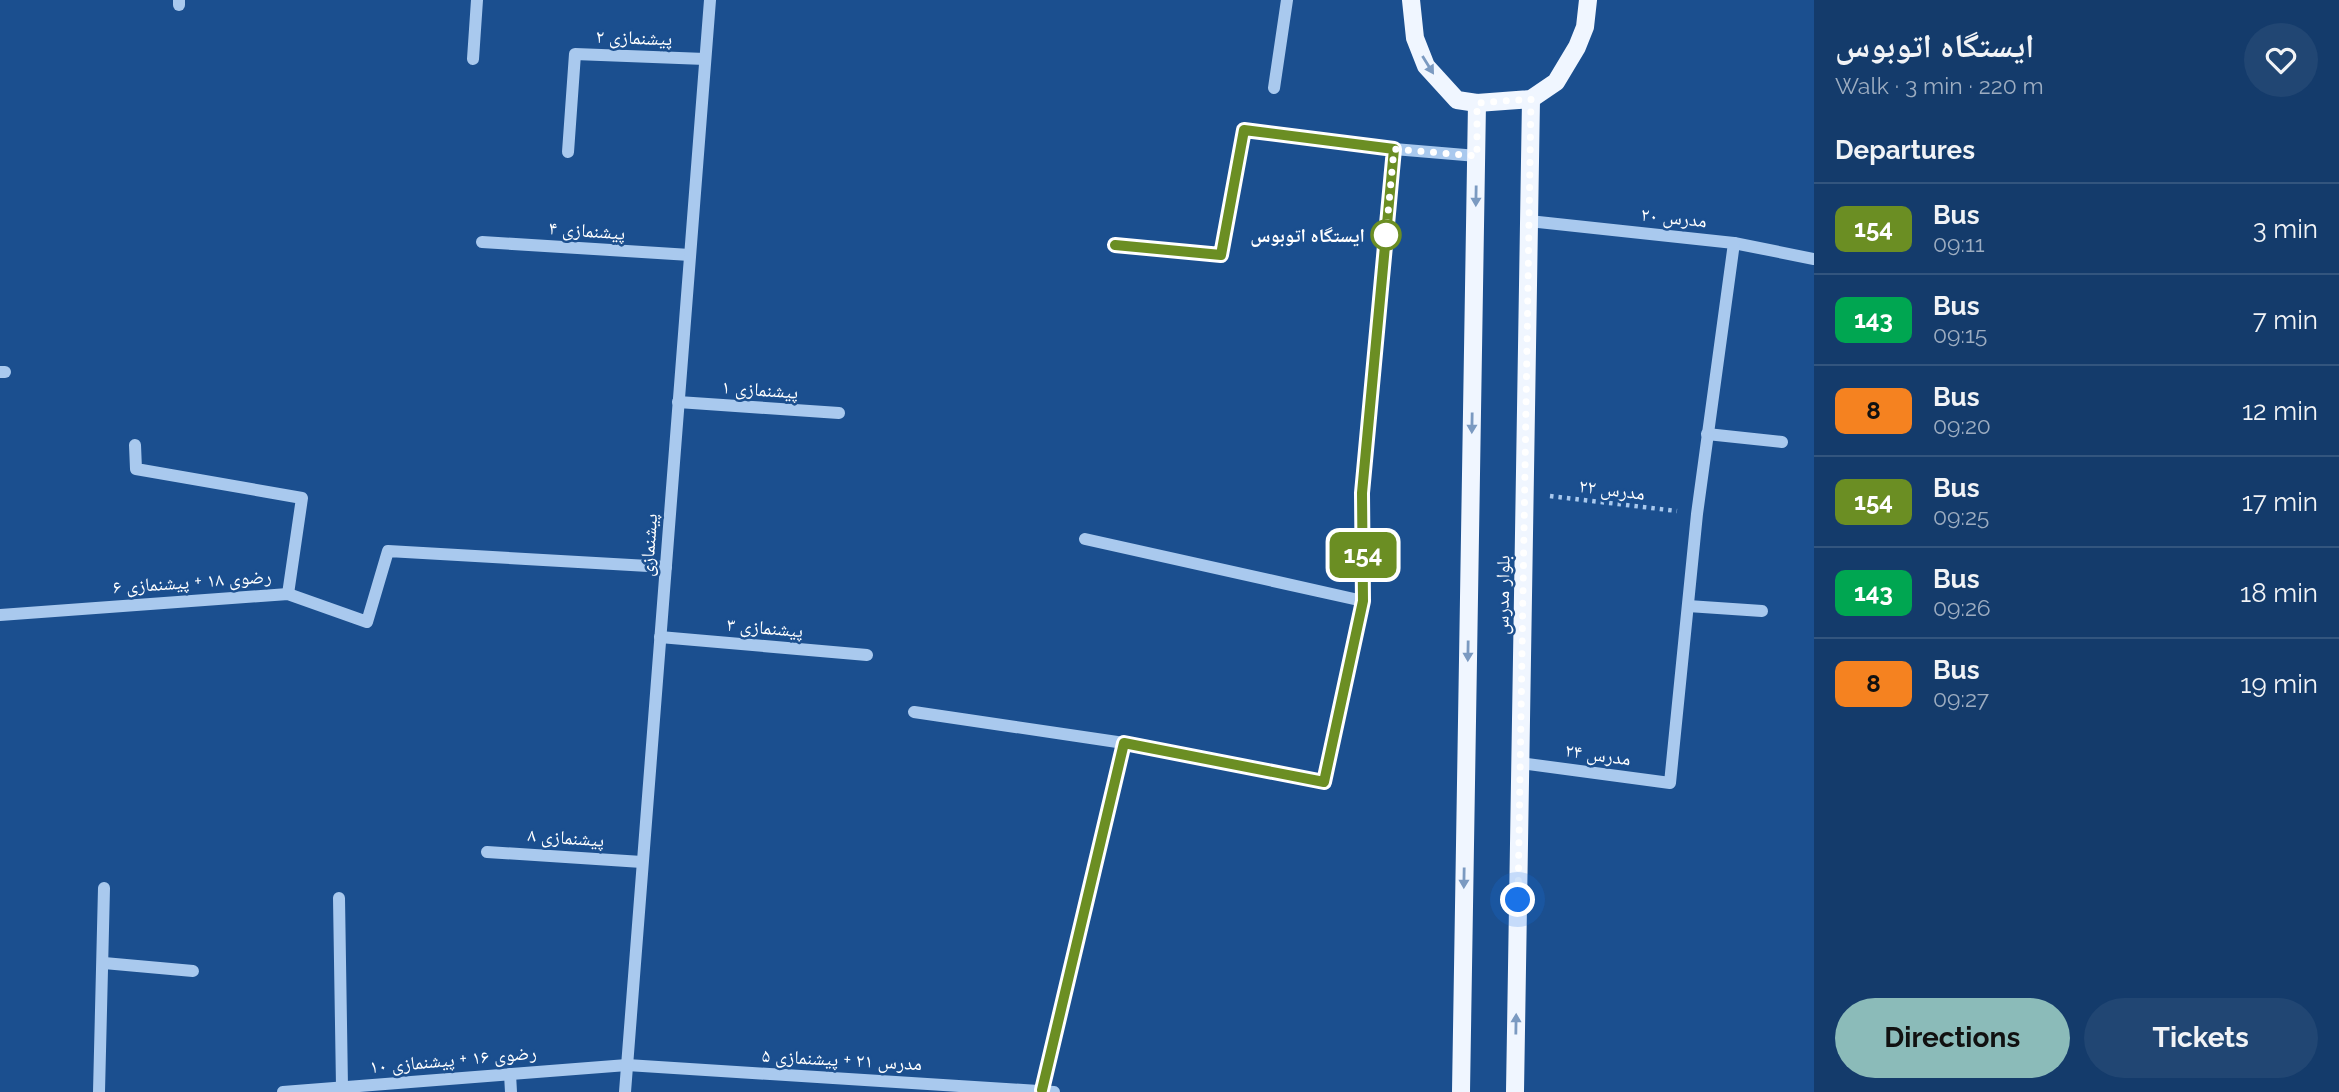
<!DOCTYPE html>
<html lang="en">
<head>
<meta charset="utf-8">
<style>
	body { margin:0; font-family:Raleway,"Noto Naskh Arabic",sans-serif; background:#214673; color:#f1f3f6; height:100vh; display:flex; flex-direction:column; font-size:26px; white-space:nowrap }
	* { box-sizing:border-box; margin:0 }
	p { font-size:23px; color:#9dadc1 }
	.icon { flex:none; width:38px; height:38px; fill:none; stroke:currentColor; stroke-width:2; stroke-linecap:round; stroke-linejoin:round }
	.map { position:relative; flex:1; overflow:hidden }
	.panel { display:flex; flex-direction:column; background:#143b6b; width:525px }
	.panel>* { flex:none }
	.badge { padding:0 14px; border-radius:10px; font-size:24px; line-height:46px }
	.you { position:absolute; width:35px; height:35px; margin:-18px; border:5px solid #fff; border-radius:50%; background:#1a73e8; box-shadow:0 0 0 10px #1a73e833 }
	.map>.badge { position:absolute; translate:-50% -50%; box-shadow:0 0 0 4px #fff }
	h2 { padding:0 21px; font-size:26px; line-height:63px }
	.round { display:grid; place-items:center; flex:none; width:74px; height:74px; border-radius:37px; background:#214673 }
	.headline { display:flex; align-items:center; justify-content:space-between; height:119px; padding:0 21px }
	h1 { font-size:33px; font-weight:700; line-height:52px }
	.primary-button { display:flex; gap:14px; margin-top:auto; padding:14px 21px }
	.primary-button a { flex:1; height:80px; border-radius:42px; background:#8bbbb9; color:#111; font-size:28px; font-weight:700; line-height:80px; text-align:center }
	.primary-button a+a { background:#214673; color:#f1f3f6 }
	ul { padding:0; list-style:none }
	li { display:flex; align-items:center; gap:21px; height:91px; padding:0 21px; border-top:2px solid #33557e }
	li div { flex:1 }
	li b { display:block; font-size:26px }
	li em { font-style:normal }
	li .badge { min-width:77px; font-weight:700; text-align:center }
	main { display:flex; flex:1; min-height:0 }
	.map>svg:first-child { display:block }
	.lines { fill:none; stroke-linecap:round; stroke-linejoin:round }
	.path { stroke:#a9c9ee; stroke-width:4.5; stroke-dasharray:3.5 5; stroke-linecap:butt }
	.minor { stroke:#a9c9ee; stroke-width:12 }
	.major { stroke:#f0f6ff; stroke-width:18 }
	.oneway { fill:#7b9ac1 }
	.line-casing { stroke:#fff; stroke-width:16 }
	.line { stroke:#6b8e23; stroke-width:10 }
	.walk { stroke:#fff; stroke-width:7; stroke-dasharray:0 12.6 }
	.stop-dot { fill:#fff; stroke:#6b8e23; stroke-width:3.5 }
	.labels { text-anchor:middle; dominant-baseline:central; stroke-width:5; stroke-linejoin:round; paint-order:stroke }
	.street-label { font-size:19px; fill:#fff; stroke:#1b4f8f }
	.stop-label { font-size:19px; font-weight:bold; fill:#fff; stroke:#1b4f8f; text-anchor:end }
</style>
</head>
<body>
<main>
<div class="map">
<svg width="1814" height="1092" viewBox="0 0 1814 1092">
	<rect width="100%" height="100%" fill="#1b4f8f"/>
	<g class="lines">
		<polyline class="path" points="1550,496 1677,511"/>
		<g class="minor">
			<polyline points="179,5 179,0"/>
			<polyline points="473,59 477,0"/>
			<polyline points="1274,88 1287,0"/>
			<polyline points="1394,149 1477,156"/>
			<polyline points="568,152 575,54 705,59"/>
			<polyline points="1529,221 1734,243 1814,259"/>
			<polyline points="482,242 690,255"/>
			<polyline points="1115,245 1221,255 1244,130 1394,149 1362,493 1363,601"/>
			<polyline points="0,372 5,372"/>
			<polyline points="678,402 839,413"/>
			<polyline points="1707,434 1782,442"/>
			<polyline points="135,445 136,469 302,498 288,594"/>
			<polyline points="1688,606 1762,611"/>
			<polyline points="0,615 288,594 367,622 388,551 666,567"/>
			<polyline points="660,637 867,655"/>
			<polyline points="914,712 1124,743"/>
			<polyline points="1520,763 1670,783 1697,514 1734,243"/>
			<polyline points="487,852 642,862"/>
			<polyline points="339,898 342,1087"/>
			<polyline points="104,963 193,971"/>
			<polyline points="510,1074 511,1092"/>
			<polyline points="1042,1090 1124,743 1324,782 1363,601 1085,539"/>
			<polyline points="99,1092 104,888"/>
			<polyline points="283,1092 627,1065 1054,1092"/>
			<polyline points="625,1092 710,0"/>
		</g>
		<g class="major">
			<polyline points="1411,0 1415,38 1426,66 1457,100 1477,103 1531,99 1556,82 1577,47 1585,27 1588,0"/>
			<polyline points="1461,1092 1477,103"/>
			<polyline points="1515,1092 1531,99"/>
		</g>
	</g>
	<defs><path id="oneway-solid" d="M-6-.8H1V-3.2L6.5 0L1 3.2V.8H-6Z" transform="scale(1.75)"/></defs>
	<g class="oneway">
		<use href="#oneway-solid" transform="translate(1428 65) rotate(58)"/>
		<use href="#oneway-solid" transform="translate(1476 196) rotate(91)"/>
		<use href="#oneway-solid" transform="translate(1472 423) rotate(91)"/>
		<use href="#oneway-solid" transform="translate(1468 651) rotate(91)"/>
		<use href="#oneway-solid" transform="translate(1464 878) rotate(91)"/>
		<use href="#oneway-solid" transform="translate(1516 1024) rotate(-89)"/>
	</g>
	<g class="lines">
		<g class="line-casing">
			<polyline id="line" points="1042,1090 1124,743 1324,782 1363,601 1362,493 1394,149 1244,130 1221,255 1115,245"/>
		</g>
		<use href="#line" class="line"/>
		<polyline class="walk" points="1386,235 1394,149 1477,156 1477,103 1531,99 1518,900"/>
	</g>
	<circle class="stop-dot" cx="1386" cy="235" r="14"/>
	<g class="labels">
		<g class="street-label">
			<text transform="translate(634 37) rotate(2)">پیشنمازی ۲</text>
			<text transform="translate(1674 217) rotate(6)">مدرس ۲۰</text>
			<text transform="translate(587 230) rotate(4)">پیشنمازی ۴</text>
			<text transform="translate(760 389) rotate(4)">پیشنمازی ۱</text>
			<text transform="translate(1612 489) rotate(7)">مدرس ۲۲</text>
			<text transform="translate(648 545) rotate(-86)">پیشنمازی</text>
			<text transform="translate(192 581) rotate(-4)">رضوی ۱۸ + پیشنمازی ۶</text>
			<text transform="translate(1502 595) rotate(-89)">بلوار مدرس</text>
			<text transform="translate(765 627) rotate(5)">پیشنمازی ۳</text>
			<text transform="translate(1598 754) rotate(8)">مدرس ۲۴</text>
			<text transform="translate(566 837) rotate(4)">پیشنمازی ۸</text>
			<text transform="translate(453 1059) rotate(-5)">رضوی ۱۶ + پیشنمازی ۱۰</text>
			<text transform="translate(842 1059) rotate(3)">مدرس ۲۱ + پیشنمازی ۵</text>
		</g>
		<g class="stop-label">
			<text x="1365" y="235">ایستگاه اتوبوس</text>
		</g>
	</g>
</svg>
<div class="you" style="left:1518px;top:900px"></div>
<b class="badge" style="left:1363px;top:555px;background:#6b8e23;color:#fff">154</b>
</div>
<section class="panel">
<div class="headline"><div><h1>ایستگاه اتوبوس</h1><p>Walk · 3 min · 220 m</p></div><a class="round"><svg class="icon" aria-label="heart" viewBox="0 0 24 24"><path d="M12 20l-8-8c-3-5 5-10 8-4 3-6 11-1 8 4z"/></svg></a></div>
<h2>Departures</h2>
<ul>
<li><span class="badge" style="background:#6b8e23;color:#fff">154</span><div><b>Bus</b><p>09:11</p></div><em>3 min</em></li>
<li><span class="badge" style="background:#00a651;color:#fff">143</span><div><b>Bus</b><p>09:15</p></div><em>7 min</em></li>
<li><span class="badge" style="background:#f58220;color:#111">8</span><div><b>Bus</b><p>09:20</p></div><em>12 min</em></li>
<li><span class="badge" style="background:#6b8e23;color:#fff">154</span><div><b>Bus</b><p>09:25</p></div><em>17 min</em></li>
<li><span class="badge" style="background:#00a651;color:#fff">143</span><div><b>Bus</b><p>09:26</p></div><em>18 min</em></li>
<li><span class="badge" style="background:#f58220;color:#111">8</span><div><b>Bus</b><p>09:27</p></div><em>19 min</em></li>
</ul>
<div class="primary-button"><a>Directions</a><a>Tickets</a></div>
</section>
</main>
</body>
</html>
